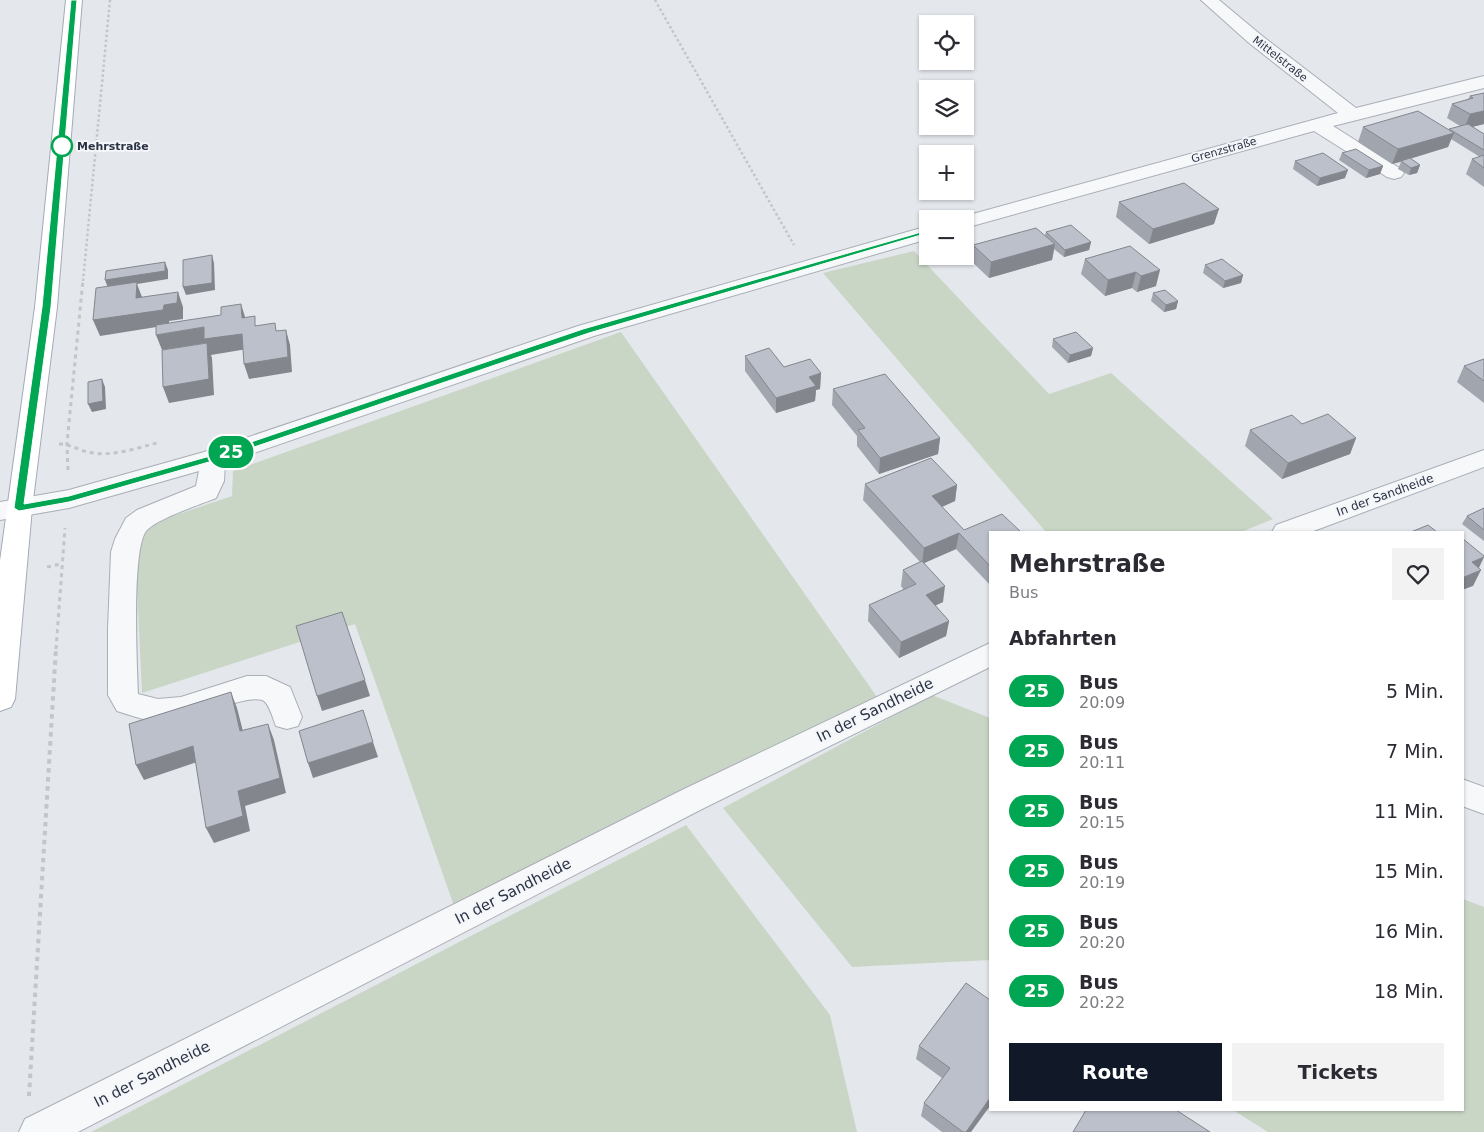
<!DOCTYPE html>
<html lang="de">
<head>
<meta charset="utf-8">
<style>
	body { margin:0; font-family:"DejaVu Sans",sans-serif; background:#f2f2f3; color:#2b2b33; height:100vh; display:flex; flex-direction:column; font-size:19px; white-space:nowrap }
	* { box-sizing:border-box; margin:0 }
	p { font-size:16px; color:#7c7c81 }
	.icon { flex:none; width:28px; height:28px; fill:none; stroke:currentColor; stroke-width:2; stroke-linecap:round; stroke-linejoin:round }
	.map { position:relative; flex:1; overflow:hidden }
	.panel { position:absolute; left:989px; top:531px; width:475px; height:580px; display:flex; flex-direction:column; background:#fff; border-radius:0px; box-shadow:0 1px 4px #0004 }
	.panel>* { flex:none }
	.badge { padding:0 10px; border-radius:16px; font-size:18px; line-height:32px }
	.tools { position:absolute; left:919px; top:15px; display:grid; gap:10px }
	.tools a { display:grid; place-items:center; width:55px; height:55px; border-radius:0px; background:#fff; box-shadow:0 1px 4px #0004; font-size:25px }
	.map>.badge { position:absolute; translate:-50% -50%; box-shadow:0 0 0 2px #fff }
	h2 { padding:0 20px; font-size:19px; line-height:45px }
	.round { display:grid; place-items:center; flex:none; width:52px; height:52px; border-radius:0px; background:#f2f2f3 }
	.headline { display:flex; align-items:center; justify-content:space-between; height:85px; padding:0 20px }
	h1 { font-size:24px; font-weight:700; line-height:38px }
	.primary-button { display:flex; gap:10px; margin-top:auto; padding:10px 20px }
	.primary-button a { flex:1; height:58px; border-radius:0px; background:#111827; color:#fff; font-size:20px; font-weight:700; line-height:58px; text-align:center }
	.primary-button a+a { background:#f2f2f3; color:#2b2b33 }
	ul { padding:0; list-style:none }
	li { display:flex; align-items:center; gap:15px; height:60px; padding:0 20px }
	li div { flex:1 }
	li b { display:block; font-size:19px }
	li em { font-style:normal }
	li .badge { min-width:55px; font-weight:700; text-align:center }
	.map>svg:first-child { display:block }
	.green { fill:#c9d6c5 }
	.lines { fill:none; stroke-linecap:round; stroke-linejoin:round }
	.minor-casing { stroke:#a9aeb7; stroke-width:2 }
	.major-casing { stroke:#a3abb8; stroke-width:2 }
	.path-far2 { stroke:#c2c5cb; stroke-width:2.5; stroke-dasharray:2.5 2.5; stroke-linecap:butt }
	.path-far1 { stroke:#c2c5cb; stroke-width:3; stroke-dasharray:4 4; stroke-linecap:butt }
	.path { stroke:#c2c5cb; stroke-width:4; stroke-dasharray:4.5 4.5; stroke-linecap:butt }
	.minor { fill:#f7f8fa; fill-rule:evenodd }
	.major { fill:#fff; fill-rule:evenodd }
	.wall { fill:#a1a5ae }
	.shaded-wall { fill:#83868d }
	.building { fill:#bbc0ca; stroke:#83868d }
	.line { fill:#00a651; stroke:#fff }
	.stop-dot { fill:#fff; stroke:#00a651; stroke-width:2.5 }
	.labels { text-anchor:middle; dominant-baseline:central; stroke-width:4; stroke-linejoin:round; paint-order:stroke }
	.far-street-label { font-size:11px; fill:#2b3445; stroke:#f4f6f9 }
	.far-stop-label { font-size:11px; font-weight:bold; fill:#2b3445; stroke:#f4f6f9; text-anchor:start }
	.street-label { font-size:12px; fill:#2b3445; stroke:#f4f6f9 }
	.near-street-label { font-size:15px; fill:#2b3445; stroke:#f4f6f9 }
</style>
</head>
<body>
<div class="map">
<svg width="1484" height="1132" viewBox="0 0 1484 1132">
	<rect width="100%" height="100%" fill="#e4e7ec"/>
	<g class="green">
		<polygon points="914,251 1049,394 1111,373 1273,519 1241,532 1046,532 823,273"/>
		<polygon points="621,332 877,697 454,906 355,624 142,693 135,544 152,523 232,496 233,471"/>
		<polygon points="932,695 990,718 990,960 852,967 723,808"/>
		<polygon points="686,825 830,1015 857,1132 91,1132"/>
		<polygon points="1463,899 1484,907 1484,1132 1268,1132 1233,1110 1462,1110"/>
	</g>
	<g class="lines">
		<g class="minor-casing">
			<g id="minor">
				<polygon points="1201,0 1219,0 1261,35 1356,108 1484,76 1484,88 1333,126 1401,169 1404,173 1401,177 1394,179 1387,177 1314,131 965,228 965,219 958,218 1338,113 1249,43"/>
				<path d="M928,226V239L594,336L225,463L224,481L216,498C199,505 159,518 147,530C131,546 137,666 138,694L158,699L181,697L247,676H266L290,687L302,717L298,726L287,729L276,726C273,719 269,702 262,700C243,695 202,717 181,721C159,725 138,718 117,711L108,695V629L111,552L115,539L126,518L137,510L196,486L199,471L69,508L0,520V502L69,490L204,452L578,326Z"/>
				<polygon points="1484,450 1484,467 1311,532 1272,532 1276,525"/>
				<polygon points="990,643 990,667 704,808 78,1132 19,1132 25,1119 682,790"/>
				<polygon points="1462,779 1484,787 1484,814 1462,806"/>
			</g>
		</g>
		<g class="major-casing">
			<polygon id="major" points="66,0 82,0 57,307 32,508 15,699 11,707 0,711 0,561 35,307"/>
		</g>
		<g class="path-far2">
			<polyline points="655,0 794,245"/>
			<polyline points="83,281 110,0"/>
		</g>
		<g class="path-far1">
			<path d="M59,444C71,444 81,452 94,453C115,456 137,448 157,443"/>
			<polyline points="68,470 67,443 83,280"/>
			<polyline points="47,567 61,564"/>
			<polyline points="56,649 65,528"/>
		</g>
		<polyline class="path" points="29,1096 56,648"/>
		<use href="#minor" class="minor"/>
		<use href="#major" class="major"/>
	</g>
	<g class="wall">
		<polygon points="1484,93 1484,124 1472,127 1484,134 1484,187 1466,174 1472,159 1480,157 1451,139 1448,147 1410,159 1420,165 1417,173 1409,175 1398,169 1401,162 1392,164 1358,142 1363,127 1449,130 1460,126 1447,118 1452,104 1468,99 1470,96"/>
		<polygon points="1342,153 1383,166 1380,174 1366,178 1339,160"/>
		<polygon points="1295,161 1345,178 1317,186 1293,169"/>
		<polygon points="1119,202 1214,224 1149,244 1116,217"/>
		<polygon points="1046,232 1091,242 1089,250 1064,257 1054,249 1052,260 989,278 971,261 973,245 1045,235"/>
		<polygon points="1130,246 1156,286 1137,292 1132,288 1105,296 1081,274 1085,259"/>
		<polygon points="1205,265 1243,275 1241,283 1223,288 1203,273"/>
		<polygon points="1153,293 1178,301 1176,309 1164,312 1151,301"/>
		<polygon points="1053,339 1093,348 1091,356 1068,363 1052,347"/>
		<polygon points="745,356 784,367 821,373 820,389 816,390 815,401 776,413 745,371"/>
		<polygon points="1484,359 1484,403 1457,382 1464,366"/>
		<polygon points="833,389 940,438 938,454 879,474 857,446 857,436 832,405"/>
		<polygon points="1302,424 1356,438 1350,454 1282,479 1245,446 1250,430"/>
		<polygon points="865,484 957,485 955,501 942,507 964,530 990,532 990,585 956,549 924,563 943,602 935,605 949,621 946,636 899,658 868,621 869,605 904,590 901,586 903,570 920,562 863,500"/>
		<polygon points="1484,508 1484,541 1462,524 1467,516"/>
		<polygon points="966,983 971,1132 942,1132 921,1116 924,1103 942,1078 916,1059 919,1046"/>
	</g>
	<g class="shaded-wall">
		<polygon points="1484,111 1484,124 1464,129 1470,114"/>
		<polygon points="1454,133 1448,147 1392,164 1398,149"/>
		<polygon points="1420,165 1417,173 1409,175 1411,168"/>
		<polygon points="1383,166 1380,174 1366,178 1369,170"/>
		<polygon points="1348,170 1345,178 1317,186 1320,178"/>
		<polygon points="1219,209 1214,224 1149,244 1153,229"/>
		<polygon points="1091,242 1089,250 1064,257 1065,250"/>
		<polygon points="1055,244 1052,260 989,278 991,262"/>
		<polygon points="212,255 214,263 215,290 186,295 183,287"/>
		<polygon points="165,262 168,270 168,279 137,284 142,297 164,305 178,292 183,307 183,319 169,321 169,325 100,336 93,320 108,288 105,280"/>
		<polygon points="1160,270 1156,286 1137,292 1141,276"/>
		<polygon points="1136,272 1132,288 1105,296 1108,280"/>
		<polygon points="1243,275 1241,283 1223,288 1225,281"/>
		<polygon points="1178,301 1176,309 1164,312 1166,305"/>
		<polygon points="241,304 246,320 242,318"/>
		<polygon points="204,327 242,334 247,349 211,355 212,358 214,395 169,403 163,387 206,343 162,350 156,335"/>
		<polygon points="286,330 290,345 292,372 249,379 244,364"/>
		<polygon points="1093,348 1091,356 1068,363 1070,355"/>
		<polygon points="821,373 820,389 816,390 815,401 776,413 776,398 809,377"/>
		<polygon points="102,379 105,387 106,409 92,412 88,404"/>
		<polygon points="940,438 938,454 879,474 880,458"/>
		<polygon points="1356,438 1350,454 1282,479 1288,463"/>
		<polygon points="957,485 955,501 930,512 932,496"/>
		<polygon points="959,533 956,549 922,564 924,548"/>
		<polygon points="1484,557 1477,572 1481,570 1473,586 1462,590 1462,578 1472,562"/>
		<polygon points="945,586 943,602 924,611 926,595"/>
		<polygon points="949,621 946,636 899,658 901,642"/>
		<polygon points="365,680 370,696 322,711 317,696"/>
		<polygon points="231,692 237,708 247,747 240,731"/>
		<polygon points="268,724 274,740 286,793 245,806 250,831 214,843 206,828 238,791"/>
		<polygon points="373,742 378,757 313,778 308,763"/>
		<polygon points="193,746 200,761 144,780 136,765"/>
		<polygon points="990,1098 990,1106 971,1132 966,1132"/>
	</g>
	<g class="building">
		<polygon points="1484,93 1484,111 1470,114 1452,104 1473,98 1470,96"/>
		<polygon points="1418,111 1454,133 1398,149 1363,127"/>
		<polygon points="1468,124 1484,134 1484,150 1449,129"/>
		<polygon points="1356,149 1383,166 1369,170 1342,153"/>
		<polygon points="1323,153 1348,170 1320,178 1295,161"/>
		<polygon points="1484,155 1484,168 1472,159"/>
		<polygon points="1410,158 1420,165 1411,168 1401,161"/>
		<polygon points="1184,183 1219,209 1153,229 1119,202"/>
		<polygon points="1071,225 1091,242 1065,250 1046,232"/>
		<polygon points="1036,228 1055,244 991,262 973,245"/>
		<polygon points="1130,246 1160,270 1141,276 1136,272 1108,280 1085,259"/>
		<polygon points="212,255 212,283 183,287 183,260"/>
		<polygon points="1222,259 1243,275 1225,281 1205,265"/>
		<polygon points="165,262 165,271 105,280 106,271"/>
		<polygon points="137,282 136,298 178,292 177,303 164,305 163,310 93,320 96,288"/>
		<polygon points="1165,290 1178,301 1166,305 1153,293"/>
		<polygon points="241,304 242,318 255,316 255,326 275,323 276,331 286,330 288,357 244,364 242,334 204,339 204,327 156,335 156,325 221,315 221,307"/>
		<polygon points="1076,332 1093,348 1070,355 1053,339"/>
		<polygon points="207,343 209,379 163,387 162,350"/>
		<polygon points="769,348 784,367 810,359 821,373 809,377 816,386 776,398 745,356"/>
		<polygon points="1484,359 1484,381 1464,366"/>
		<polygon points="885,374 940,438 880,458 858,430 865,428 833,389"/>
		<polygon points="102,379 103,401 88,404 88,382"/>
		<polygon points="1328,414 1356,438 1288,463 1250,430 1292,415 1302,424"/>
		<polygon points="931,458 957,485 932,496 964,530 1002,514 1021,532 990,532 990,566 959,533 924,548 865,484"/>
		<polygon points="1484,508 1484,530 1467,516"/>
		<polygon points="1428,525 1437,532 1411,532"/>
		<polygon points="1462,538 1484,556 1484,557 1472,562 1481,570 1462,578"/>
		<polygon points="922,561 945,586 926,595 949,621 901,642 869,605 916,584 903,570"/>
		<polygon points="342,612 365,680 317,696 296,626"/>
		<polygon points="231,692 240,731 268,724 280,778 238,791 243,816 206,828 193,746 136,765 129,724"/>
		<polygon points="363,710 373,742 308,763 299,731"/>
		<polygon points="966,983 990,1000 990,1098 966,1132 963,1132 924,1103 950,1068 919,1046"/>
		<polygon points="1086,1110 1176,1110 1210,1132 1073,1132"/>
	</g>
	<polygon class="line" points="71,0 77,0 51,307 24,504 69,496 210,456 583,329 925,231 931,232 589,333 216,460 69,502 19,511 14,508 42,307"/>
	<circle class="stop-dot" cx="62" cy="146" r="10"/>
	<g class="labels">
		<g class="far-street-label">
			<text transform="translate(1280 59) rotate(38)">Mittelstraße</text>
			<text transform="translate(1224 150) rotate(-16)">Grenzstraße</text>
		</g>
		<g class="far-stop-label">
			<text x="77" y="146">Mehrstraße</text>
		</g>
		<g class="street-label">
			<text transform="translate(1385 495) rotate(-20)">In der Sandheide</text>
		</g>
		<g class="near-street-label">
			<text transform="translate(875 710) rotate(-26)">In der Sandheide</text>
			<text transform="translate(513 891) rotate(-27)">In der Sandheide</text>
			<text transform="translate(152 1074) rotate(-27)">In der Sandheide</text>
		</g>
	</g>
</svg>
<div class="tools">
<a><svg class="icon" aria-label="locate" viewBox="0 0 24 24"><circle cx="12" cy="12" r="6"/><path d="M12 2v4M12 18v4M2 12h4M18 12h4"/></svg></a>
<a><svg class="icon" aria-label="layers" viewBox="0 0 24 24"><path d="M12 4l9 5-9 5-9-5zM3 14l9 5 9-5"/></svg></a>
<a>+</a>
<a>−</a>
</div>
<b class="badge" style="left:231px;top:452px;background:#00a651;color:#fff">25</b>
<section class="panel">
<div class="headline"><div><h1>Mehrstraße</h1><p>Bus</p></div><a class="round"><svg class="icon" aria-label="heart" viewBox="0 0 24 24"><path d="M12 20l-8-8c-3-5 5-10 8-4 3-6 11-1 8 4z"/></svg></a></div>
<h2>Abfahrten</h2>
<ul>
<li><span class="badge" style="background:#00a651;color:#fff">25</span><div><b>Bus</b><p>20:09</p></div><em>5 Min.</em></li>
<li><span class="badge" style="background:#00a651;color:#fff">25</span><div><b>Bus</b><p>20:11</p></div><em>7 Min.</em></li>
<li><span class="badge" style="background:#00a651;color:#fff">25</span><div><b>Bus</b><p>20:15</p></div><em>11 Min.</em></li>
<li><span class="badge" style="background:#00a651;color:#fff">25</span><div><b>Bus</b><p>20:19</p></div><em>15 Min.</em></li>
<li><span class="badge" style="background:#00a651;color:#fff">25</span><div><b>Bus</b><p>20:20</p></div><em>16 Min.</em></li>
<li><span class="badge" style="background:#00a651;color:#fff">25</span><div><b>Bus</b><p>20:22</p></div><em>18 Min.</em></li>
</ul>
<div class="primary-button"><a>Route</a><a>Tickets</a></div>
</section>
</div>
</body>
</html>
